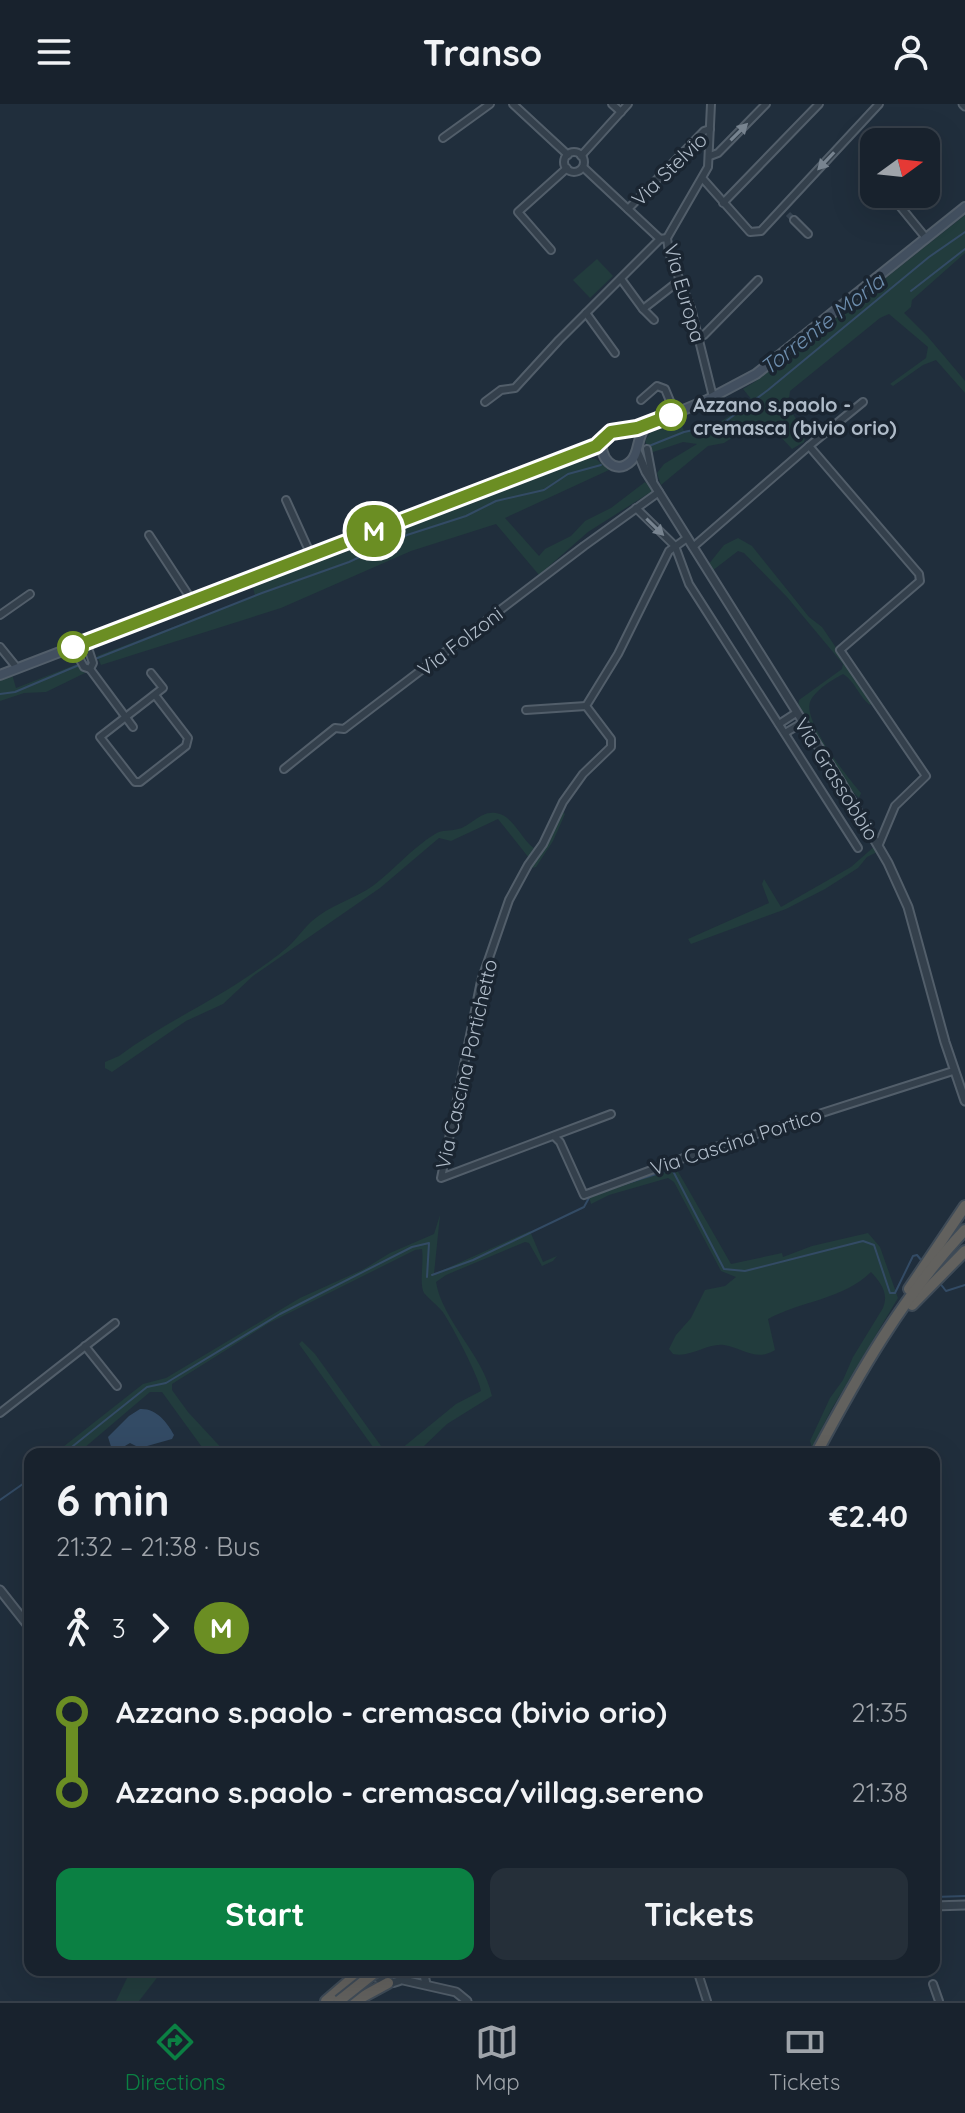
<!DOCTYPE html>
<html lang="en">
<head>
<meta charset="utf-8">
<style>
	body { margin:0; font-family:Quicksand,sans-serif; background:#252f39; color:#f1f3f6; height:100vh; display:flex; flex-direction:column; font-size:30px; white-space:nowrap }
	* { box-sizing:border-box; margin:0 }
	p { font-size:26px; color:#9fa4aa }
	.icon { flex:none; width:44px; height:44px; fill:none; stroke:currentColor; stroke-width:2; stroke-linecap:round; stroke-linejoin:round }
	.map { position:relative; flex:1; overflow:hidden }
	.side { position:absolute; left:24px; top:1344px; width:916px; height:528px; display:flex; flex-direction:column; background:#18222d; border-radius:16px; box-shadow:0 8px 32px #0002,0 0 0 2px #363f49 }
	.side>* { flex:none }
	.badge { padding:0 16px; border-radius:26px; font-size:28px; line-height:52px }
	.needle { width:52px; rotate:75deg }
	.buttons { position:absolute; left:860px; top:24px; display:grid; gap:16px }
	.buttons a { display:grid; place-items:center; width:80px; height:80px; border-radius:16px; background:#18222d; box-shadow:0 8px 32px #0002,0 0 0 2px #363f49; font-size:40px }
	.map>.badge { position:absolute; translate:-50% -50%; box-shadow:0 0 0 4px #fff }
	.legs { display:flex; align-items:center; gap:12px; height:88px; padding:0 32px; font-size:26px }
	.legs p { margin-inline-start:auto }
	.headline { display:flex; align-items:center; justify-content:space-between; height:136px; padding:0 32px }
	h1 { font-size:44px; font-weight:800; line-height:60px }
	.action { display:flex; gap:16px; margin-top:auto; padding:16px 32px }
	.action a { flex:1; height:92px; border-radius:16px; background:#0b8043; color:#fff; font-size:32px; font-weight:800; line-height:92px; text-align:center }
	.action a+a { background:#252f39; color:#f1f3f6 }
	ul { padding:0 32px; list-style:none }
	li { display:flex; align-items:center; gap:28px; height:80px; font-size:30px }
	li i { display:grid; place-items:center; width:12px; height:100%; margin:0 10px; background:currentColor }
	li i::after { content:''; width:20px; height:20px; margin:-10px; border:6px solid; border-radius:50%; background:#18222d }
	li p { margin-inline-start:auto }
	li:first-child i { background:linear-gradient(#0000 50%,currentColor 0) }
	li:last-child i { background:linear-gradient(currentColor 50%,#0000 0) }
	header { display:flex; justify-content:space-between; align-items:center; height:104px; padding:0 32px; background:#18222d; font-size:36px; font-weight:800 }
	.menu { display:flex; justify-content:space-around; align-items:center; height:112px; border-top:2px solid #363f49; background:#18222d; font-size:22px; color:#9fa4aa }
	.menu a { display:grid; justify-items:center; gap:4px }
	.menu .current { color:#0b8043 }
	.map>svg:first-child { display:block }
	.green { fill:#223c3d }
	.water { fill:#334b65 }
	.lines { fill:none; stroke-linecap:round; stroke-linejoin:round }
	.stream { stroke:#334b65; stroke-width:2 }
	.minor-tunnel { stroke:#354351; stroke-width:6; stroke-dasharray:6 3; stroke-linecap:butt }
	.minor-casing { stroke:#525e6a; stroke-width:10 }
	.tertiary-casing { stroke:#525e6a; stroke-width:11 }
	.secondary-casing { stroke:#525e6a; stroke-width:12 }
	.trunk-casing { stroke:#3f4b57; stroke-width:14 }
	.minor { stroke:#34404c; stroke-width:6 }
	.tertiary { stroke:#34404c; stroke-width:7 }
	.secondary { stroke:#424f5f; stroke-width:8 }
	.trunk { stroke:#62615e; stroke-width:10 }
	.trunk-bridge-casing { stroke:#3f4b57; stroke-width:14; stroke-linecap:butt }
	.trunk-bridge { stroke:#62615e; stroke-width:10 }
	.oneway { fill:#788490 }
	.line-1-casing { stroke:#fff; stroke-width:18 }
	.line-1 { stroke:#6b8e23; stroke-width:12 }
	.stop-1-dot { fill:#fff; stroke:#6b8e23; stroke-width:4 }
	.labels { text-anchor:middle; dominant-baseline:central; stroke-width:7; stroke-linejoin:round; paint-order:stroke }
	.street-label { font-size:20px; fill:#afbbc8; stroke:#1a2531 }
	.stop-label { font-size:20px; font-weight:bold; fill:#afbbc8; stroke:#1a2531; text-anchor:start }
	.water-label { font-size:22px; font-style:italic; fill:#6e8eae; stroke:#1a2531 }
</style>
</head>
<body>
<header><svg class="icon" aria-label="menu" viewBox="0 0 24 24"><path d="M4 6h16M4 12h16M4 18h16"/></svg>Transo<svg class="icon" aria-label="person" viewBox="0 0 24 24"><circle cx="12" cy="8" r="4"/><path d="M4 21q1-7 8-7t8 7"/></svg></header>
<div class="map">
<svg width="965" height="1897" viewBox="0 0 965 1897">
	<rect width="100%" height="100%" fill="#202e3c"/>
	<g class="green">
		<polygon points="965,111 965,149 912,196 911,203 904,209 928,233 961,272 965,277 965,289 936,256 923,261 893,282 890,280 926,254 928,243 889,210 880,214 790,287 788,302 806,331 804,338 792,345 778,330 759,316 724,339 708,342 661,381 657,369 664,360 697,340 683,338 650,349 645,337 650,329 680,316 684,327 716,321 752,296 743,285 756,277"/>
		<polygon points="597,155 613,172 590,194 573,176"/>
		<polygon points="582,353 596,355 609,366 505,414 539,452 545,445 571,432 585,417 611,404 645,378 654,386 588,428 539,471 496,420 411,447 281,504 101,561 97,552 255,492 252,479"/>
		<path d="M738,434L752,442L809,513L822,523L873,598L870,601C859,593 855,577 843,570C832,576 815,586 810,598C803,618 849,675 861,689L859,694L850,685L798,603L799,596L842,565L843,560L787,493L744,449L738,447L712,467L708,461L724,441Z"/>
		<polygon points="80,559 85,569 46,588 24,589 0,597 0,575 12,570 16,584"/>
		<path d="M562,707L565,710L553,737L536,763L531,764L529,754L498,715L451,737L439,734L380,784L253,872L223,900L186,917L112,968L105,964V958L119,952C162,920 210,899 253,869C266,860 281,850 292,839C299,832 304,824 312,817C330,801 355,795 374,781C395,765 412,744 435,730C443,725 449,728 458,725C471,722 481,706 496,709C516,712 522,741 541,748Z"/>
		<polygon points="876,741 877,748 867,753 858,764 825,785 786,805 691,840 688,835 769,799 762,780 764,775 781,803 851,763"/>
		<path d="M676,1064L731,1160L782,1149L783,1153L812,1142L868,1129L880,1143L898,1194L831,1306L812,1344L810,1337L830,1294L843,1276L853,1253L883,1204C889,1189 881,1179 871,1168C844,1195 801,1197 768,1215L775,1246C756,1258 743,1244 724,1241C707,1239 691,1254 673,1250L669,1245L676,1231L691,1214L705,1186L725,1182L736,1173L721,1167L674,1078L668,1074L609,1091L591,1100L589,1093Z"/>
		<path d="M440,1111L434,1170L530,1127L543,1158L557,1152L553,1157L542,1162L529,1139L525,1138L446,1171L436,1178C442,1216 483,1251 492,1292L447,1320L424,1342L403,1350H378L299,1240L302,1237L315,1250L381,1342L393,1347L401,1345L456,1300L481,1287C481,1277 450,1217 442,1207C437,1201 429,1195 424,1189C419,1180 424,1158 422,1145L415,1146L269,1219L172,1280V1286L188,1308L227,1350H207L162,1288H150L77,1350H54L143,1280L166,1274L300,1194L364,1165L390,1149L434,1130Z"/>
		<polygon points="135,1866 163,1866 139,1897 116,1897 127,1874"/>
	</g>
	<path class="water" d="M140,1305C156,1304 167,1318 174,1331L172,1335L140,1344L130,1339L113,1349L108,1333L129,1312Z"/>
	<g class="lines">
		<g class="stream">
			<polyline points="911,187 965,145"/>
			<polyline points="649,342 684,328 722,320 768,286 929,153 965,128"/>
			<polyline points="85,559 262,489 349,458 407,431 466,412 496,397 544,386 568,370 601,361"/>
			<polyline points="0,590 15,588 79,561"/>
			<polyline points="618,1082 672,1065 724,1165 745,1167 863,1137 874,1141 890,1189 895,1189 913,1152 917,1151 922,1157"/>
			<polyline points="432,1171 473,1156 584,1103 590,1092"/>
			<polyline points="939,1178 946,1187 965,1181"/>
			<polyline points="63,1350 147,1283 166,1279 280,1210 412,1143 429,1139 427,1173"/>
			<polyline points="0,1396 30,1375"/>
			<polyline points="934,1793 965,1792"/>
		</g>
		<polyline class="minor-tunnel" points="788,110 794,116"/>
		<g class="minor-casing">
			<g id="minor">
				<polyline points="513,0 568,51"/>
				<polyline points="612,0 621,8"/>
				<polyline points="711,0 708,63 667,134 669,149 691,204 713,293"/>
				<polyline points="443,34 490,0"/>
				<circle cx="574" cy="58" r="10"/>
				<polyline points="581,52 628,0"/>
				<polyline points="710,52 718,49 766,0"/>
				<polyline points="583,63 660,135"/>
				<polyline points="703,75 750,128 761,127 879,0"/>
				<polyline points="723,99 819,0"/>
				<polyline points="899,101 926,134"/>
				<polyline points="628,105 704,27 710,25"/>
				<polyline points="794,116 808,130"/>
				<polyline points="551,146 518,108 567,64"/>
				<polyline points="621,175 643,205 680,176"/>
				<polyline points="643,205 654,216"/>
				<polyline points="586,209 615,249"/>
				<polyline points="698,232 704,231 758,176"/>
				<polyline points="641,296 657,282 665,285 675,309"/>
				<polyline points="485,298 501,286 515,284 559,236 660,135 667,134"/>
				<polyline points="809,342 919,470 920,477 840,546 926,672 895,702 879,740"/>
				<polyline points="647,345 653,377"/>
				<polyline points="286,396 311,451"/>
				<polyline points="636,404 675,442 689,480 858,744"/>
				<polyline points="149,431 193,498"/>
				<polyline points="693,443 809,342 863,298"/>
				<polyline points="0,511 30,490"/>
				<polyline points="0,543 17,564"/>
				<polyline points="73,543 84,563 90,565 93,559 86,538"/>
				<polyline points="90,565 133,623"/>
				<polyline points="151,569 163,584 100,633 135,678 140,678 186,642 188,634 155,591"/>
				<polyline points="526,606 586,602"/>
				<polyline points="779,620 796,609"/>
				<polyline points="785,629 802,619"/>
				<polyline points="284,665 335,624 344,625 584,442 659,388"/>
				<polyline points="611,1010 441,1074 481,877 509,796 528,761 543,740 563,698 583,670 611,643 611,635 586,602 618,550 669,447 687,434"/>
				<polyline points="554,1032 560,1038 584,1091 697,1049 953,967"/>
				<polyline points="85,1242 117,1282"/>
				<polyline points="0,1309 115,1219"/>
				<polyline points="697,1866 707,1897"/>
				<polyline points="933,1880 939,1897"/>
			</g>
		</g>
		<g class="tertiary-casing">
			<g id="tertiary">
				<polyline points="963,0 965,2"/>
				<polyline points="637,347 646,368 842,680 888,759 908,803 945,938 965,997"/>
				<polyline points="0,1486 30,1524"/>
				<polyline points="934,1802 965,1801"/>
				<polyline points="423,1866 426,1880"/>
				<polyline points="466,1866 473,1866"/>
				<path d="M372,1868C386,1887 402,1877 417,1866"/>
				<polyline points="403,1876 456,1888 467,1897"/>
			</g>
		</g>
		<g class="secondary-casing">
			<g id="secondary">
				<path d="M603,335C597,352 615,373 631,357C640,348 636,334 646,322"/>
				<polyline points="0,571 596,342 611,328 631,326 650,320 707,296 756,270 965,103"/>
			</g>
		</g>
		<g class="trunk-casing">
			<g id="trunk">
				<polyline points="909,1185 965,1102"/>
				<polyline points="912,1201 965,1147"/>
				<path d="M816,1350C858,1271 903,1192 965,1126"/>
				<polyline points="326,1897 362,1866"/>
				<polyline points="355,1897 388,1879"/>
			</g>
		</g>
		<use href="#minor" class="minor"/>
		<use href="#tertiary" class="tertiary"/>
		<use href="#secondary" class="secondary"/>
		<use href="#trunk" class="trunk"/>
		<g class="trunk-bridge-casing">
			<polyline id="trunk-bridge" points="339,1897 378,1866"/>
		</g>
		<use href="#trunk-bridge" class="trunk-bridge"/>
	</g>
	<defs><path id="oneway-solid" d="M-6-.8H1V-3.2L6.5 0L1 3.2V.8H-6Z" transform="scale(2)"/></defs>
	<g class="oneway">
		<use href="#oneway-solid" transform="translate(739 28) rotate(-45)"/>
		<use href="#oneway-solid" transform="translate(826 57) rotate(133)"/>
		<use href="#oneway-solid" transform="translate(655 423) rotate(44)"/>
	</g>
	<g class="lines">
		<g class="line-1-casing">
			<polyline id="line-1" points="73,543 596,342 611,328 637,324 671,311"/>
		</g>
		<use href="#line-1" class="line-1"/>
	</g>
	<g class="stop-1-dot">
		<circle cx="671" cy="311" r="14"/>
		<circle cx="73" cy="543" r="14"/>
	</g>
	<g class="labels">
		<g class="street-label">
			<text transform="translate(669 65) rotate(-44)">Via Stelvio</text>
			<text transform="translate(685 189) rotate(74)">Via Europa</text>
			<text transform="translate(460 537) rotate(-37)">Via Folzoni</text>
			<text transform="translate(837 675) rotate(58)">Via Grassobbio</text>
			<text transform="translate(466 960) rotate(-77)">Via Cascina Portichetto</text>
			<text transform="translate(736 1037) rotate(-18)">Via Cascina Portico</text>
		</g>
		<g class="stop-label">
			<text x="693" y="300">Azzano s.paolo -<tspan x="693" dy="23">cremasca (bivio orio)</tspan></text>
		</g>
		<g class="water-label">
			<text transform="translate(822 220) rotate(-38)">Torrente Morla</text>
		</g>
	</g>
</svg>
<div class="buttons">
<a><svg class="needle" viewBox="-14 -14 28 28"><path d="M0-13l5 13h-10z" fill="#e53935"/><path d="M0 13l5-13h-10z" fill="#9fa4aa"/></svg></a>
</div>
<b class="badge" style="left:374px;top:427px;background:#6b8e23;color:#fff">M</b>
<section class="side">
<div class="headline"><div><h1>6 min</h1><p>21:32 – 21:38 · Bus</p></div><b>€2.40</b></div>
<div class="legs"><svg class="icon" aria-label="walk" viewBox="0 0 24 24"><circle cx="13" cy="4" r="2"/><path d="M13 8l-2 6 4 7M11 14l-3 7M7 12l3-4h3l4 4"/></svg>3<svg class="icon" aria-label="forward" viewBox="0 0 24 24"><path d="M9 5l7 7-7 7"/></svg><b class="badge" style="background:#6b8e23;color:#fff">M</b></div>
<ul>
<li><i style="color:#6b8e23"></i><b>Azzano s.paolo - cremasca (bivio orio)</b><p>21:35</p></li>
<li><i style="color:#6b8e23"></i><b>Azzano s.paolo - cremasca/villag.sereno</b><p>21:38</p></li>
</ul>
<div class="action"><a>Start</a><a>Tickets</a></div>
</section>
</div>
<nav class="menu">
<a class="current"><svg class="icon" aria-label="directions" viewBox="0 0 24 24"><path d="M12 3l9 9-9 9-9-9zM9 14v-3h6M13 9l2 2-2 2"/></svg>Directions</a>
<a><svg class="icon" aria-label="map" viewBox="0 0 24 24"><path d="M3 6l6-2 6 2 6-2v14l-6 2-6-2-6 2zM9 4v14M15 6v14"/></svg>Map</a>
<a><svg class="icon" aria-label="tickets" viewBox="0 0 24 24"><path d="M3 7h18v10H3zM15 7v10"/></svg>Tickets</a>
</nav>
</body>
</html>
